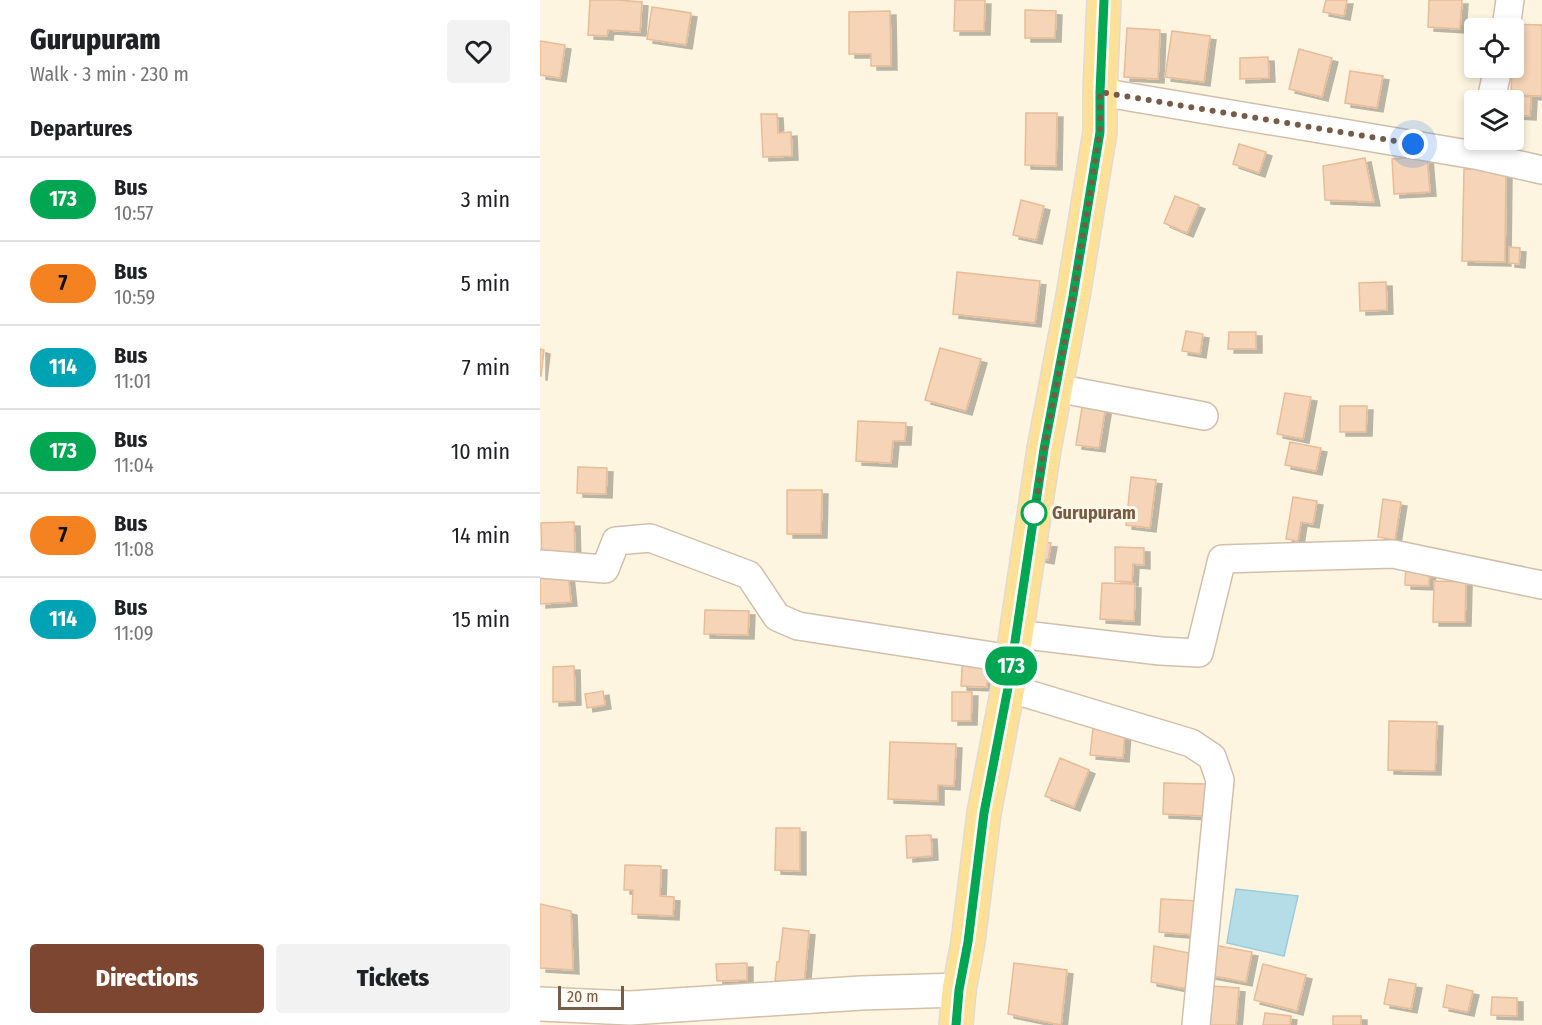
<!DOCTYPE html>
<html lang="en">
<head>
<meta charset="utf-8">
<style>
	body { margin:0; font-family:"Fira Sans Condensed",sans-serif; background:#f2f2f2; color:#202124; height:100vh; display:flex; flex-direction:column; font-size:22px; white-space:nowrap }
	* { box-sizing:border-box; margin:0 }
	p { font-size:20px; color:#757577 }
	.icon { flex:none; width:33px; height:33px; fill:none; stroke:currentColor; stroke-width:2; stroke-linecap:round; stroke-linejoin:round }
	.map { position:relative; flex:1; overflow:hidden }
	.side { display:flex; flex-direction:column; background:#fff; width:540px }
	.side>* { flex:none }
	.badge { padding:0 12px; border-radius:20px; font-size:21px; line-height:39px }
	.buttons { position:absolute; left:924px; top:18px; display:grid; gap:12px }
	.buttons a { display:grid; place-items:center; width:60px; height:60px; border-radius:6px; background:#fff; box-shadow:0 3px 9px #0003; font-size:30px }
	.scale { position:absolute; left:18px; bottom:15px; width:66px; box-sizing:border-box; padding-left:6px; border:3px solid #765b47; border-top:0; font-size:16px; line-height:21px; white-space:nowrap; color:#765b47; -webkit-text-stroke:4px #fff8e9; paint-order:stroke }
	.you { position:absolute; width:30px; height:30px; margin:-15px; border:4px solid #fff; border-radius:50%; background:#1a73e8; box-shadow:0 0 0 9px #1a73e833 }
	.map>.badge { position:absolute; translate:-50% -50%; box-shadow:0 0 0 3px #fff }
	h2 { padding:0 30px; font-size:22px; line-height:54px }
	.round { display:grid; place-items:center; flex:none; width:63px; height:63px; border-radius:6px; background:#f2f2f2 }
	.overview { display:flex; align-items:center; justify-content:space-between; height:102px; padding:0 30px }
	h1 { font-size:28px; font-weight:800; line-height:45px }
	.cta { display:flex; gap:12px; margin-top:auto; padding:12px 30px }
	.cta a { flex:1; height:69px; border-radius:6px; background:#7d4630; color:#fff; font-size:24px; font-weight:800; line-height:69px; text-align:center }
	.cta a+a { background:#f2f2f2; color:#202124 }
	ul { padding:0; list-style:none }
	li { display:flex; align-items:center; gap:18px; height:84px; padding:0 30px; border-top:2px solid #e0e0e0 }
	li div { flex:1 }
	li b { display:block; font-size:22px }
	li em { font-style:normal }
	li .badge { min-width:66px; font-weight:700; text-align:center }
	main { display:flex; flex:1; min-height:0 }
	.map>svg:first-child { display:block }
	.water { fill:#b5dde8; stroke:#9accdb; stroke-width:1.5 }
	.building { fill:#f5d4b7; stroke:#e8bc97; stroke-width:1.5; filter:url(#shadow) }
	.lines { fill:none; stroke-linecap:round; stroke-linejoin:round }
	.minor-casing { stroke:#d1bfab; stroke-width:30 }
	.secondary-casing { stroke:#d5bfa7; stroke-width:36 }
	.primary-casing { stroke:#e1dbd7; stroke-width:36 }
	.minor { stroke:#fff; stroke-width:27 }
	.secondary { stroke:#fff; stroke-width:33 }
	.primary { stroke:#ffe097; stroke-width:33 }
	.line-casing { stroke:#fff; stroke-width:14 }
	.line { stroke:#00a651; stroke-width:9 }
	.walk { stroke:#765b47; stroke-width:6; stroke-dasharray:0 10.8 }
	.stop-dot { fill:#fff; stroke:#00a651; stroke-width:3 }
	.labels { text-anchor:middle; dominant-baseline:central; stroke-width:6; stroke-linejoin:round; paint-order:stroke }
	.stop-label { font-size:18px; font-weight:bold; fill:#765b47; stroke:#fff8e9; text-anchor:start }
</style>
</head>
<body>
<main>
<section class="side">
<div class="overview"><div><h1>Gurupuram</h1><p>Walk · 3 min · 230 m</p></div><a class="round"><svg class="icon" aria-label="heart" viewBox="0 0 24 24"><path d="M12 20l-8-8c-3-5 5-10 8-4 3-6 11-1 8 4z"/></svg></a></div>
<h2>Departures</h2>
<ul>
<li><span class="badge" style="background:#00a651;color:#fff">173</span><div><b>Bus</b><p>10:57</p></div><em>3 min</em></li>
<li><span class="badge" style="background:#f58220;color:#111">7</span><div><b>Bus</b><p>10:59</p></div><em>5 min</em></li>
<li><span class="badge" style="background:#00a3b4;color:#fff">114</span><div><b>Bus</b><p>11:01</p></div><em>7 min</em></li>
<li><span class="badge" style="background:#00a651;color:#fff">173</span><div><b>Bus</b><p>11:04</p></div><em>10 min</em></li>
<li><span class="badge" style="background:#f58220;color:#111">7</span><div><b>Bus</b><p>11:08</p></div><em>14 min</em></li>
<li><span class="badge" style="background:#00a3b4;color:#fff">114</span><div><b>Bus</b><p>11:09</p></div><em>15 min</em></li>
</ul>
<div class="cta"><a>Directions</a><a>Tickets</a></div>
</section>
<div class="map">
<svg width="1002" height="1025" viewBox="0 0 1002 1025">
	<defs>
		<filter id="shadow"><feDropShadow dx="6" dy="4" stdDeviation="0" flood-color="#0004"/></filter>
	</defs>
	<rect width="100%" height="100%" fill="#fef5e1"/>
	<polygon class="water" points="696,889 758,896 744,956 687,943"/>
	<g class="building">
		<polygon points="50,0 78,0 102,2 100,32 68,30 67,36 48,35"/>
		<polygon points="415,0 445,0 444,31 414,31"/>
		<polygon points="786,0 807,0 804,16 783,12"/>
		<polygon points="889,0 922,0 920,29 888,27"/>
		<polygon points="112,7 151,13 146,45 107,39"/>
		<polygon points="485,10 516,11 515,38 485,38"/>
		<polygon points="350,11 351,66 331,66 331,54 309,54 309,12"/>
		<polygon points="973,24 1002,25 1002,96 971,95 972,68 974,68"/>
		<polygon points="587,28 620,30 618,79 584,77"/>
		<polygon points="632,31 670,36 664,82 625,77"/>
		<polygon points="0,41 25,45 20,78 0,75"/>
		<polygon points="759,49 792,58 782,97 749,89"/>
		<polygon points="728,57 729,78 700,79 700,58"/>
		<polygon points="810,71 843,76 837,108 805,103"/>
		<polygon points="965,95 991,97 990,116 974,115 974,100 964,100"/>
		<polygon points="486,113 517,113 516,166 485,165"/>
		<polygon points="221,114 237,114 238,133 251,132 252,156 223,157"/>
		<polygon points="699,144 726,152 719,173 693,164"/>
		<polygon points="887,156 890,192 854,194 852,159"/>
		<polygon points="825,158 834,202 785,200 783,166"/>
		<polygon points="924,169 966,170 965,262 922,261"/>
		<polygon points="635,196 659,205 647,233 624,223"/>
		<polygon points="481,200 504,206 496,240 473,235"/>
		<polygon points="969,247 980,248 979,264 969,263"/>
		<polygon points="417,272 500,281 495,323 413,314"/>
		<polygon points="846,282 847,310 820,311 819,283"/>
		<polygon points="646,331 663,334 660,354 642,351"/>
		<polygon points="689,332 716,332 716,349 688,349"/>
		<polygon points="400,348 441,359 426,411 385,400"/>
		<polygon points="0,349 4,350 1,376 0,376"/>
		<polygon points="745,393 771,397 763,439 737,434"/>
		<polygon points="543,401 566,405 559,448 536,445"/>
		<polygon points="800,406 827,406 826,432 800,432"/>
		<polygon points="318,421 366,423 365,441 353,441 351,463 316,461"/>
		<polygon points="750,442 781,448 776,471 745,465"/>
		<polygon points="38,467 67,468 66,494 37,493"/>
		<polygon points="591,477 616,480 610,528 586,525"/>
		<polygon points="247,490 282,490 281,534 247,534"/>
		<polygon points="753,497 777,501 773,524 761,522 758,541 746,539"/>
		<polygon points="843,499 861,502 855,540 838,537"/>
		<polygon points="34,522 35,558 2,558 1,523"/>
		<polygon points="500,542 511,543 508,560 497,558"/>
		<polygon points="575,547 604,548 604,565 593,564 592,582 575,581"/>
		<polygon points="866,562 890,564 889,586 865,585"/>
		<polygon points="28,573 31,602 0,604 0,575"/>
		<polygon points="894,581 926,582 925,622 893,622"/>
		<polygon points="562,583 595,584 594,621 560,619"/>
		<polygon points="165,610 209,611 208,635 164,634"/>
		<polygon points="423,654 449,656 447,687 421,686"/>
		<polygon points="34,666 35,701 13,702 13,667"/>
		<polygon points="63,691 65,705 47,708 45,694"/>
		<polygon points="412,692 432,692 431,721 412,721"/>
		<polygon points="849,721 897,722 895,771 848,770"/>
		<polygon points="553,728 585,730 583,758 550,755"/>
		<polygon points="350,742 416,744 414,786 398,785 398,801 348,799"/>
		<polygon points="520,758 549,770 534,807 505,796"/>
		<polygon points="624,783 666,784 665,816 623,814"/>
		<polygon points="236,828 260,828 260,871 235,870"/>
		<polygon points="391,835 392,856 367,858 366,836"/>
		<polygon points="85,865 121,866 120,896 134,897 133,916 92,914 93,890 84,890"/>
		<polygon points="621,899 658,901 655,935 619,932"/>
		<polygon points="0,904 31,911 33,970 0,968"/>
		<polygon points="243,928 269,931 264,985 235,982 237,962 239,962"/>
		<polygon points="674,945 712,952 706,982 668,975"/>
		<polygon points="614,946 649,953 647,989 611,982"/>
		<polygon points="207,963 207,980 177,981 176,964"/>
		<polygon points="474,963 527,970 521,1025 468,1014"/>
		<polygon points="723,964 766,975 757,1011 714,1000"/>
		<polygon points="849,979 876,984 871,1009 844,1004"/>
		<polygon points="907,985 933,991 928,1012 903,1007"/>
		<polygon points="671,986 699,988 696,1025 669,1025"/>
		<polygon points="952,997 977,998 977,1016 951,1015"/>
		<polygon points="725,1013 751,1016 750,1025 723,1025"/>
		<rect x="793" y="1016" width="28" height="9"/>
	</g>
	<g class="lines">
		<g class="minor-casing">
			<g id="minor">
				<polyline points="966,28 970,0"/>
				<polyline points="560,92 940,156 1002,170"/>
				<polyline points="951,100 958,68"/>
				<polyline points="516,388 664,416"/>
				<polyline points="0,564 65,569 76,541 110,538 209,575 237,617 258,626 472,659"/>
				<polyline points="476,634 620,651 659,653 682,559 853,554 1002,585"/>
				<polyline points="468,688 651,743 672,757 680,780 656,1025"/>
			</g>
		</g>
		<g class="secondary-casing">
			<polyline id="secondary" points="0,1004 90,1008 321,993 419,990"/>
		</g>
		<g class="primary-casing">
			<polyline id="primary" points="416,1025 419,990 428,942 444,813 468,688 504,449 533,296 560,132 560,92 564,0"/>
		</g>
		<use href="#minor" class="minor"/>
		<use href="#secondary" class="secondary"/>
		<use href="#primary" class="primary"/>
	</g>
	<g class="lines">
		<g class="line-casing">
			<polyline id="line" points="416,1025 419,990 428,942 444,813 468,688 504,449 533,296 560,132 560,92 564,0"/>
		</g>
		<use href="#line" class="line"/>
		<polyline class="walk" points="494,513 494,518 504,449 533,296 560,132 560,92 873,144"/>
	</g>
	<circle class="stop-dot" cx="494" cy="513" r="12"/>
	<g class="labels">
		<g class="stop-label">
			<text x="512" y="513">Gurupuram</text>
		</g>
	</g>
</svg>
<div class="buttons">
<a><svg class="icon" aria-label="locate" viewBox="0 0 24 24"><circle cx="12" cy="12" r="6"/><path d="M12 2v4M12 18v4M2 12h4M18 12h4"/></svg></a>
<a><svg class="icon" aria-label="layers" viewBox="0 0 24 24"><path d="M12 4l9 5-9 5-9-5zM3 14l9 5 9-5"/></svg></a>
</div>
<div class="scale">20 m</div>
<div class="you" style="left:873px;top:144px"></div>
<b class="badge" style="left:471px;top:666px;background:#00a651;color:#fff">173</b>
</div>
</main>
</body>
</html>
